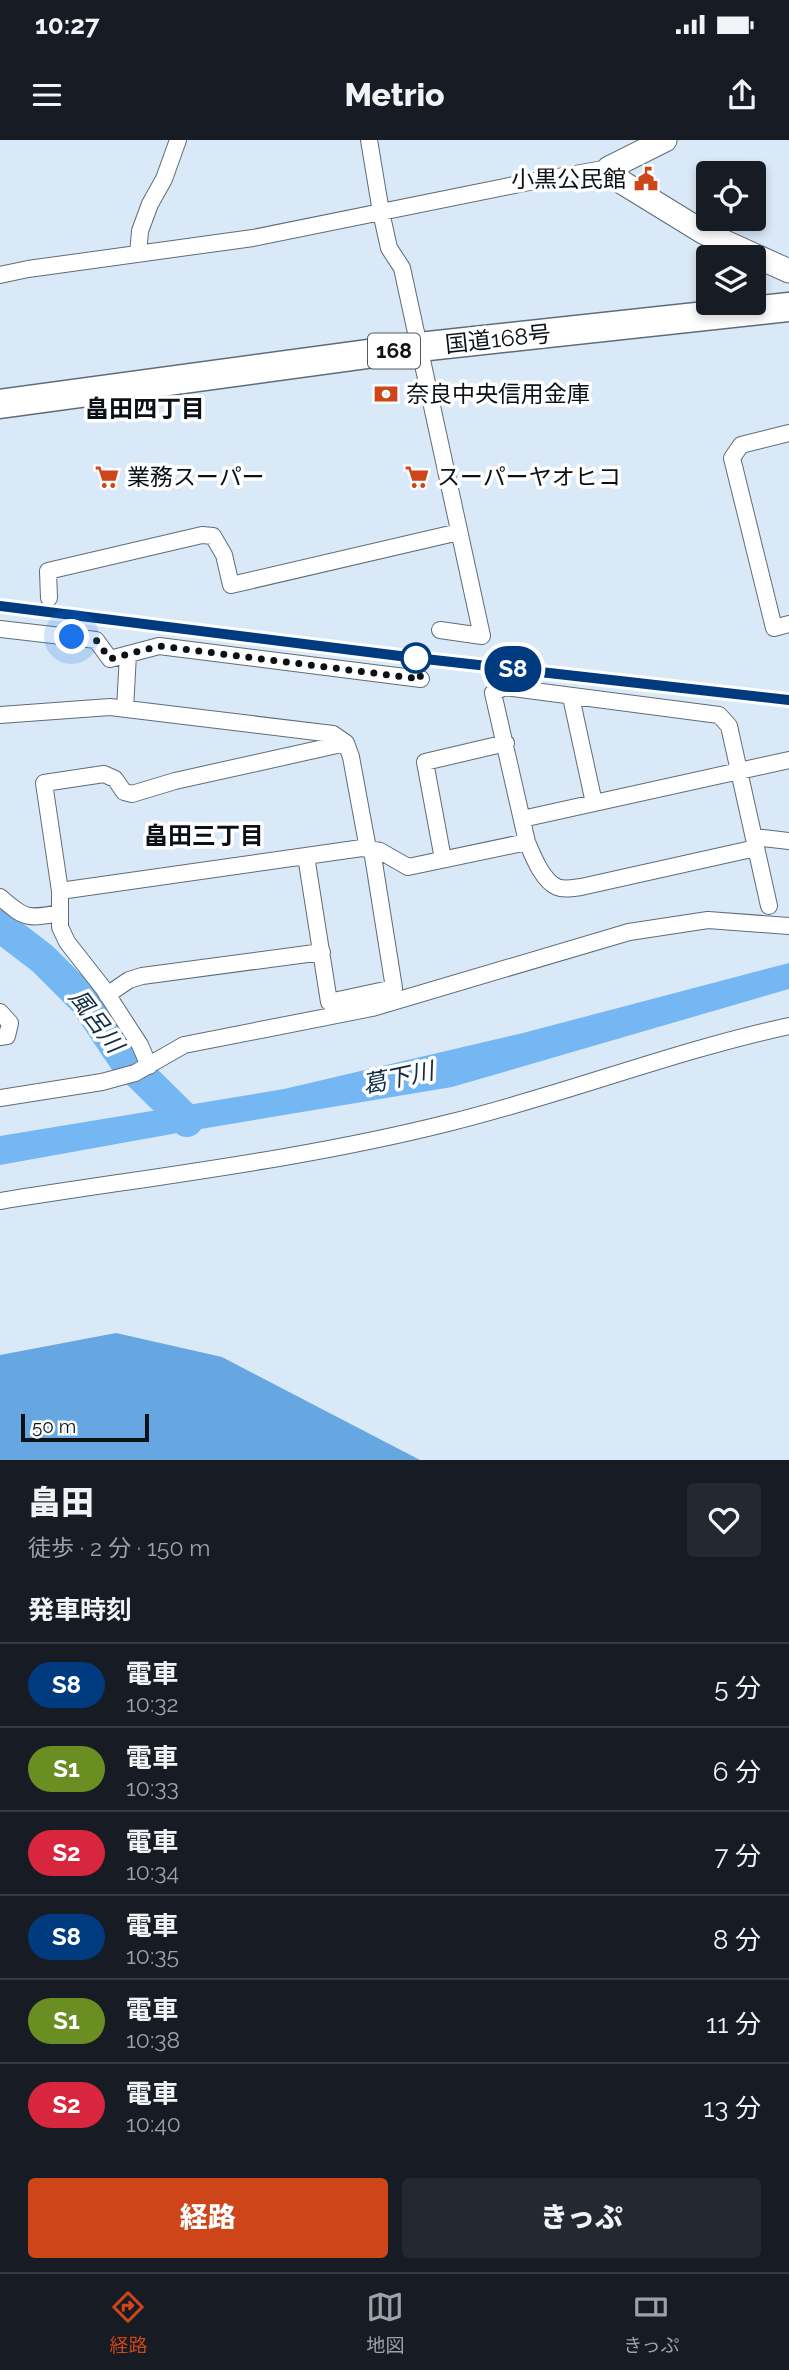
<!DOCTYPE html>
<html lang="ja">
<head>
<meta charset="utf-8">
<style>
	:root { --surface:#171b24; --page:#242831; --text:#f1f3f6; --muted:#9ea1a6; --line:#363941; --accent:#cd4518 }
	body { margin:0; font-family:Raleway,"Noto Sans JP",sans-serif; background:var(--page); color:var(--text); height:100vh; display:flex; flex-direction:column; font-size:26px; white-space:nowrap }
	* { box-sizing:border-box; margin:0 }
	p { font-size:23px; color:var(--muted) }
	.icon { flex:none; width:38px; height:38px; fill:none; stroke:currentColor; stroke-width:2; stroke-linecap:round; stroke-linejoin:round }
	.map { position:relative; height:1320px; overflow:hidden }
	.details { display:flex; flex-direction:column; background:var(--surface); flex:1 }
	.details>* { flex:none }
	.badge { padding:0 14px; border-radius:23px; font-size:24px; line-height:46px }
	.buttons { position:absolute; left:696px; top:21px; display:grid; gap:14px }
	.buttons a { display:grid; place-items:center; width:70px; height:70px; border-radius:7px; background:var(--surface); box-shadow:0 4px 10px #0003; font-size:35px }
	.scale { position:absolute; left:21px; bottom:18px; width:128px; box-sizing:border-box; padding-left:7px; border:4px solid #0c1116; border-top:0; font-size:19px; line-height:24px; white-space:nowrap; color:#0c1116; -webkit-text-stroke:5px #fff; paint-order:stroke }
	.you { position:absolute; width:35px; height:35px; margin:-18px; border:5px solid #fff; border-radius:50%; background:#1a73e8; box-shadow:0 0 0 10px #1a73e833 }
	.map>.badge { position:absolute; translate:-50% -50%; box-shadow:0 0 0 4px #fff }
	h2 { padding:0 28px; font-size:26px; line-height:63px }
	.round { display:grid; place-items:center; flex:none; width:74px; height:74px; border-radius:7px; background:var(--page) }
	.headline { display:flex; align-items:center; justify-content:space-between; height:119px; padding:0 28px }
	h1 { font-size:33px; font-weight:800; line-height:52px }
	.button { display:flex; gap:14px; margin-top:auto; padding:14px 28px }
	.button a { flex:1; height:80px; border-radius:7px; background:var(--accent); color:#fff; font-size:28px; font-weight:800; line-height:80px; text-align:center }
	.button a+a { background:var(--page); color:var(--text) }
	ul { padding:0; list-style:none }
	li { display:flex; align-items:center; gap:21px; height:84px; padding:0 28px; border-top:2px solid var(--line) }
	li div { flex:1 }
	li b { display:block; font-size:26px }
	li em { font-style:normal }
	li .badge { min-width:77px; font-weight:700; text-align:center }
	.status { display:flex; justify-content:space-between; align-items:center; height:49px; padding:0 35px; background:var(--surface); direction:ltr }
	.status svg { height:19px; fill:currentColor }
	header { display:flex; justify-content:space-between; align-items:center; height:91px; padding:0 28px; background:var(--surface); font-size:32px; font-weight:800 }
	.tabs { display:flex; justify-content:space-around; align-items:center; height:98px; border-top:2px solid var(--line); background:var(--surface); font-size:19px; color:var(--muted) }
	.tabs a { display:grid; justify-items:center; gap:4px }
	.tabs .current { color:var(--accent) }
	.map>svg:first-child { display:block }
	.forest { fill:#66a7e2 }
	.water { fill:#75b7f3 }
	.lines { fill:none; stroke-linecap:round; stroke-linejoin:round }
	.river { stroke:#75b7f3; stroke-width:32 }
	.minor-casing { stroke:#5f6c78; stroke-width:18 }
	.secondary-casing { stroke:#5f6c78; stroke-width:25 }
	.trunk-casing { stroke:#5f6c78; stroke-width:31 }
	.minor { stroke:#fff; stroke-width:16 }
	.secondary { stroke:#fff; stroke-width:23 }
	.trunk { stroke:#fff; stroke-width:28 }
	.rail { stroke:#4f585f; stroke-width:5; stroke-dasharray:10 5; stroke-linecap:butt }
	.line-casing { stroke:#fff; stroke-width:16 }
	.line { stroke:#003b80; stroke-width:10 }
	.walk { stroke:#0c1116; stroke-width:7; stroke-dasharray:0 12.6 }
	.stop-dot { fill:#fff; stroke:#003b80; stroke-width:3.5 }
	.labels { text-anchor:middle; stroke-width:7; stroke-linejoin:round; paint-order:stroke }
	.shield { fill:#fff; stroke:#55585c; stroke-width:2 }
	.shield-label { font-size:21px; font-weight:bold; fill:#0c1116 }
	.poi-label { font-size:23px; fill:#0c1116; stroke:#fff; text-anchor:start }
	.street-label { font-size:23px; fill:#0c1116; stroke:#fff }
	.neighbourhood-label { font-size:24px; font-weight:bold; fill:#0c1116; stroke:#fff }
	.water-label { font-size:24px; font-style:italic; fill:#122e46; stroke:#fff }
</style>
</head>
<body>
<div class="status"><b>10:27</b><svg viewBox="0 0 49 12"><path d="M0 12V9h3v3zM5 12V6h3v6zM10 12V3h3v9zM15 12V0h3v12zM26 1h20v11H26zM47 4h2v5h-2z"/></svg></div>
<header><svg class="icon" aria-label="menu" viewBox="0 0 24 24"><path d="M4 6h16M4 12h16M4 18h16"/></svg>Metrio<svg class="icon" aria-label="share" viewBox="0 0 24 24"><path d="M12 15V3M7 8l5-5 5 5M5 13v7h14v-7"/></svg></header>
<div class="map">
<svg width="789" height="1320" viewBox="0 0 789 1320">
	<rect width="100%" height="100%" fill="#dae9f7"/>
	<!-- forest -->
	<path class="forest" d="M116 1193 222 1217 420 1320H0V1215Z"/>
	<!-- water -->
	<path class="water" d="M789 823V849L452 947 183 992 0 1025V996L284 949 523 893Z"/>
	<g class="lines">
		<!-- river -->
		<path class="river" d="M0 786 43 819 85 861 124 919 187 981"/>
		<!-- minor casing -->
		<g class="minor-casing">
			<path id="minor" d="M369 0 381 72 389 108 402 128 482 496 440 490
				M138 114 140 91 150 64 164 39 178 0
				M0 135 28 129 253 98 524 43 609 28
				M789 293 741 305 732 318 774 488 789 484
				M49 458 48 431 202 395 213 396 224 415 231 445 459 392
				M0 489 96 500 110 519 159 506 421 539
				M571 557 594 663
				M125 569 128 514
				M0 575 110 567 333 594 346 603 351 617 368 709
				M522 679 789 620
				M754 697 789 701
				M756 708 581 747C573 748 564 750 557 747 542 740 533 716 527 702L493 553 504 547 719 575 729 586 769 766
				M306 716 329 862 394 848 372 710
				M443 719 425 622 506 603
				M60 751 362 708 380 711 408 727 527 702
				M0 757C25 779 27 779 60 773
				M107 855 129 840 142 836 322 812
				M0 872 10 883 7 896 0 897
				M149 926 140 905 103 848 67 802 60 787V751L44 643 104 634 115 639 124 652 132 654 175 641 346 603
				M0 958 102 942 135 933 184 905 372 868 629 792 708 780 789 786
				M0 1061C149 1037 301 1020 448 983 563 955 673 911 789 886"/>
		</g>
		<!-- secondary casing -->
		<g class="secondary-casing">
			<path id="secondary" d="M665 0 609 28 615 38 703 92 789 131"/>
		</g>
		<!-- trunk casing -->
		<g class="trunk-casing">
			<path id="trunk" d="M0 264 419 207 789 167"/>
		</g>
		<!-- minor -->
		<use href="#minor" class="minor"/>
		<!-- secondary -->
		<use href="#secondary" class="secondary"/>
		<!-- trunk -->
		<use href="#trunk" class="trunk"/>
		<!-- rail -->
		<path class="rail" d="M0 466 416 518 789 560"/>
	</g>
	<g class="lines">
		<!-- line casing -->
		<g class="line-casing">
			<path id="line" d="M0 466 416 518 789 560"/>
		</g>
		<!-- line -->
		<use href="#line" class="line"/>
		<!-- walk -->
		<path class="walk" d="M72 497 96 500 110 519 159 506 421 539 416 518"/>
	</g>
	<!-- icons -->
	<defs>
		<g id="civic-bare" transform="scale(1.89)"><path d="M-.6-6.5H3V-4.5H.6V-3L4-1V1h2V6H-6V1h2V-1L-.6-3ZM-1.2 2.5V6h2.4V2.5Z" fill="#cd4518" stroke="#fff" stroke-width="2.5" paint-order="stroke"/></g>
		<g id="bank-bare" transform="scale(1.89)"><path d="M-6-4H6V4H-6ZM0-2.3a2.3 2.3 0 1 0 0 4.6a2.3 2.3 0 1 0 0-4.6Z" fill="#cd4518" stroke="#fff" stroke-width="2.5" paint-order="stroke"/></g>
		<g id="supermarket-bare" transform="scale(1.89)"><path d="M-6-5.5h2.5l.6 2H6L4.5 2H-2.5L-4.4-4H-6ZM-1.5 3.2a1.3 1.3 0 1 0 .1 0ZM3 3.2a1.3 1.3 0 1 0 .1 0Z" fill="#cd4518" stroke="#fff" stroke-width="2.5" paint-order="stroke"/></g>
	</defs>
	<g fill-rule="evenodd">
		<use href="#civic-bare" x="646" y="39"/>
		<use href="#bank-bare" x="386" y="254"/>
		<use href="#supermarket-bare" x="107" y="337"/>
		<use href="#supermarket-bare" x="417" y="337"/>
	</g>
	<!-- markers -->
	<circle class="stop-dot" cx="416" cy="518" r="14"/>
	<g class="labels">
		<!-- shield labels -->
		<rect class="shield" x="368" y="193.5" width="52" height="35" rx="5"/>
		<g class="shield-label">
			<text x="394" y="218">168</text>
		</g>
		<!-- poi labels -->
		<g class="poi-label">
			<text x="626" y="47" text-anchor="end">小黒公民館</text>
			<text x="406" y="262">奈良中央信用金庫</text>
			<text x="127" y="345">業務スーパー</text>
			<text x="437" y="345">スーパーヤオヒコ</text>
		</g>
		<!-- street labels -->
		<g class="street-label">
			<text transform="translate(498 199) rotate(-6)" y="8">国道168号</text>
		</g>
		<!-- neighbourhood labels -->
		<g class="neighbourhood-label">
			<text x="145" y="277">畠田四丁目</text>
			<text x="204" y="704">畠田三丁目</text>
		</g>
		<!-- water labels -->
		<g class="water-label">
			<text transform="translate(96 881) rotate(53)" y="8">風呂川</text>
			<text transform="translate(398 938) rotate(-12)" y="8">葛下川</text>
		</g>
	</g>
</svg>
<div class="buttons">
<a><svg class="icon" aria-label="locate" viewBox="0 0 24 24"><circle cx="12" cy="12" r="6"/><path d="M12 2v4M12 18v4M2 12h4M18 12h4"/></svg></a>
<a><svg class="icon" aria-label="layers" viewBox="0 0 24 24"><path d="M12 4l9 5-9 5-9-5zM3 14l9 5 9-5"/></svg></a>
</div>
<div class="scale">50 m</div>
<div class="you" style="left:72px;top:497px"></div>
<b class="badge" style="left:513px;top:529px;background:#003b80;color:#fff">S8</b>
</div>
<section class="details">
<div class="headline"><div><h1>畠田</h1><p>徒歩 · 2 分 · 150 m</p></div><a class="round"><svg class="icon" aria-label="heart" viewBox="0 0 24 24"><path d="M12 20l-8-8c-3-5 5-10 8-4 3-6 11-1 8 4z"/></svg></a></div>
<h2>発車時刻</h2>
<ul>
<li><span class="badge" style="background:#003b80;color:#fff">S8</span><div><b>電車</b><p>10:32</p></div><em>5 分</em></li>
<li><span class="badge" style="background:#6b8e23;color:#fff">S1</span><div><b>電車</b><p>10:33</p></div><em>6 分</em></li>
<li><span class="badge" style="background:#d7263d;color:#fff">S2</span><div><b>電車</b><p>10:34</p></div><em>7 分</em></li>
<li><span class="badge" style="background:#003b80;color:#fff">S8</span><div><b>電車</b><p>10:35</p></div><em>8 分</em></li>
<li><span class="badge" style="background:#6b8e23;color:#fff">S1</span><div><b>電車</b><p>10:38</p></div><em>11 分</em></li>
<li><span class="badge" style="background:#d7263d;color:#fff">S2</span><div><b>電車</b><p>10:40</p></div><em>13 分</em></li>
</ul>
<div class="button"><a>経路</a><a>きっぷ</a></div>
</section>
<nav class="tabs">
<a class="current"><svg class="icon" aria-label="directions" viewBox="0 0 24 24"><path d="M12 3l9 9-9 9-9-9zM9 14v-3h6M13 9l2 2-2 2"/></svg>経路</a>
<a><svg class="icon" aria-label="map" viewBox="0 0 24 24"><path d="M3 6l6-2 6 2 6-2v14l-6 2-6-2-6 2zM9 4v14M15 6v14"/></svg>地図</a>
<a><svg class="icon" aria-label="tickets" viewBox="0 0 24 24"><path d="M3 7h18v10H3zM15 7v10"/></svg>きっぷ</a>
</nav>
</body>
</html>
